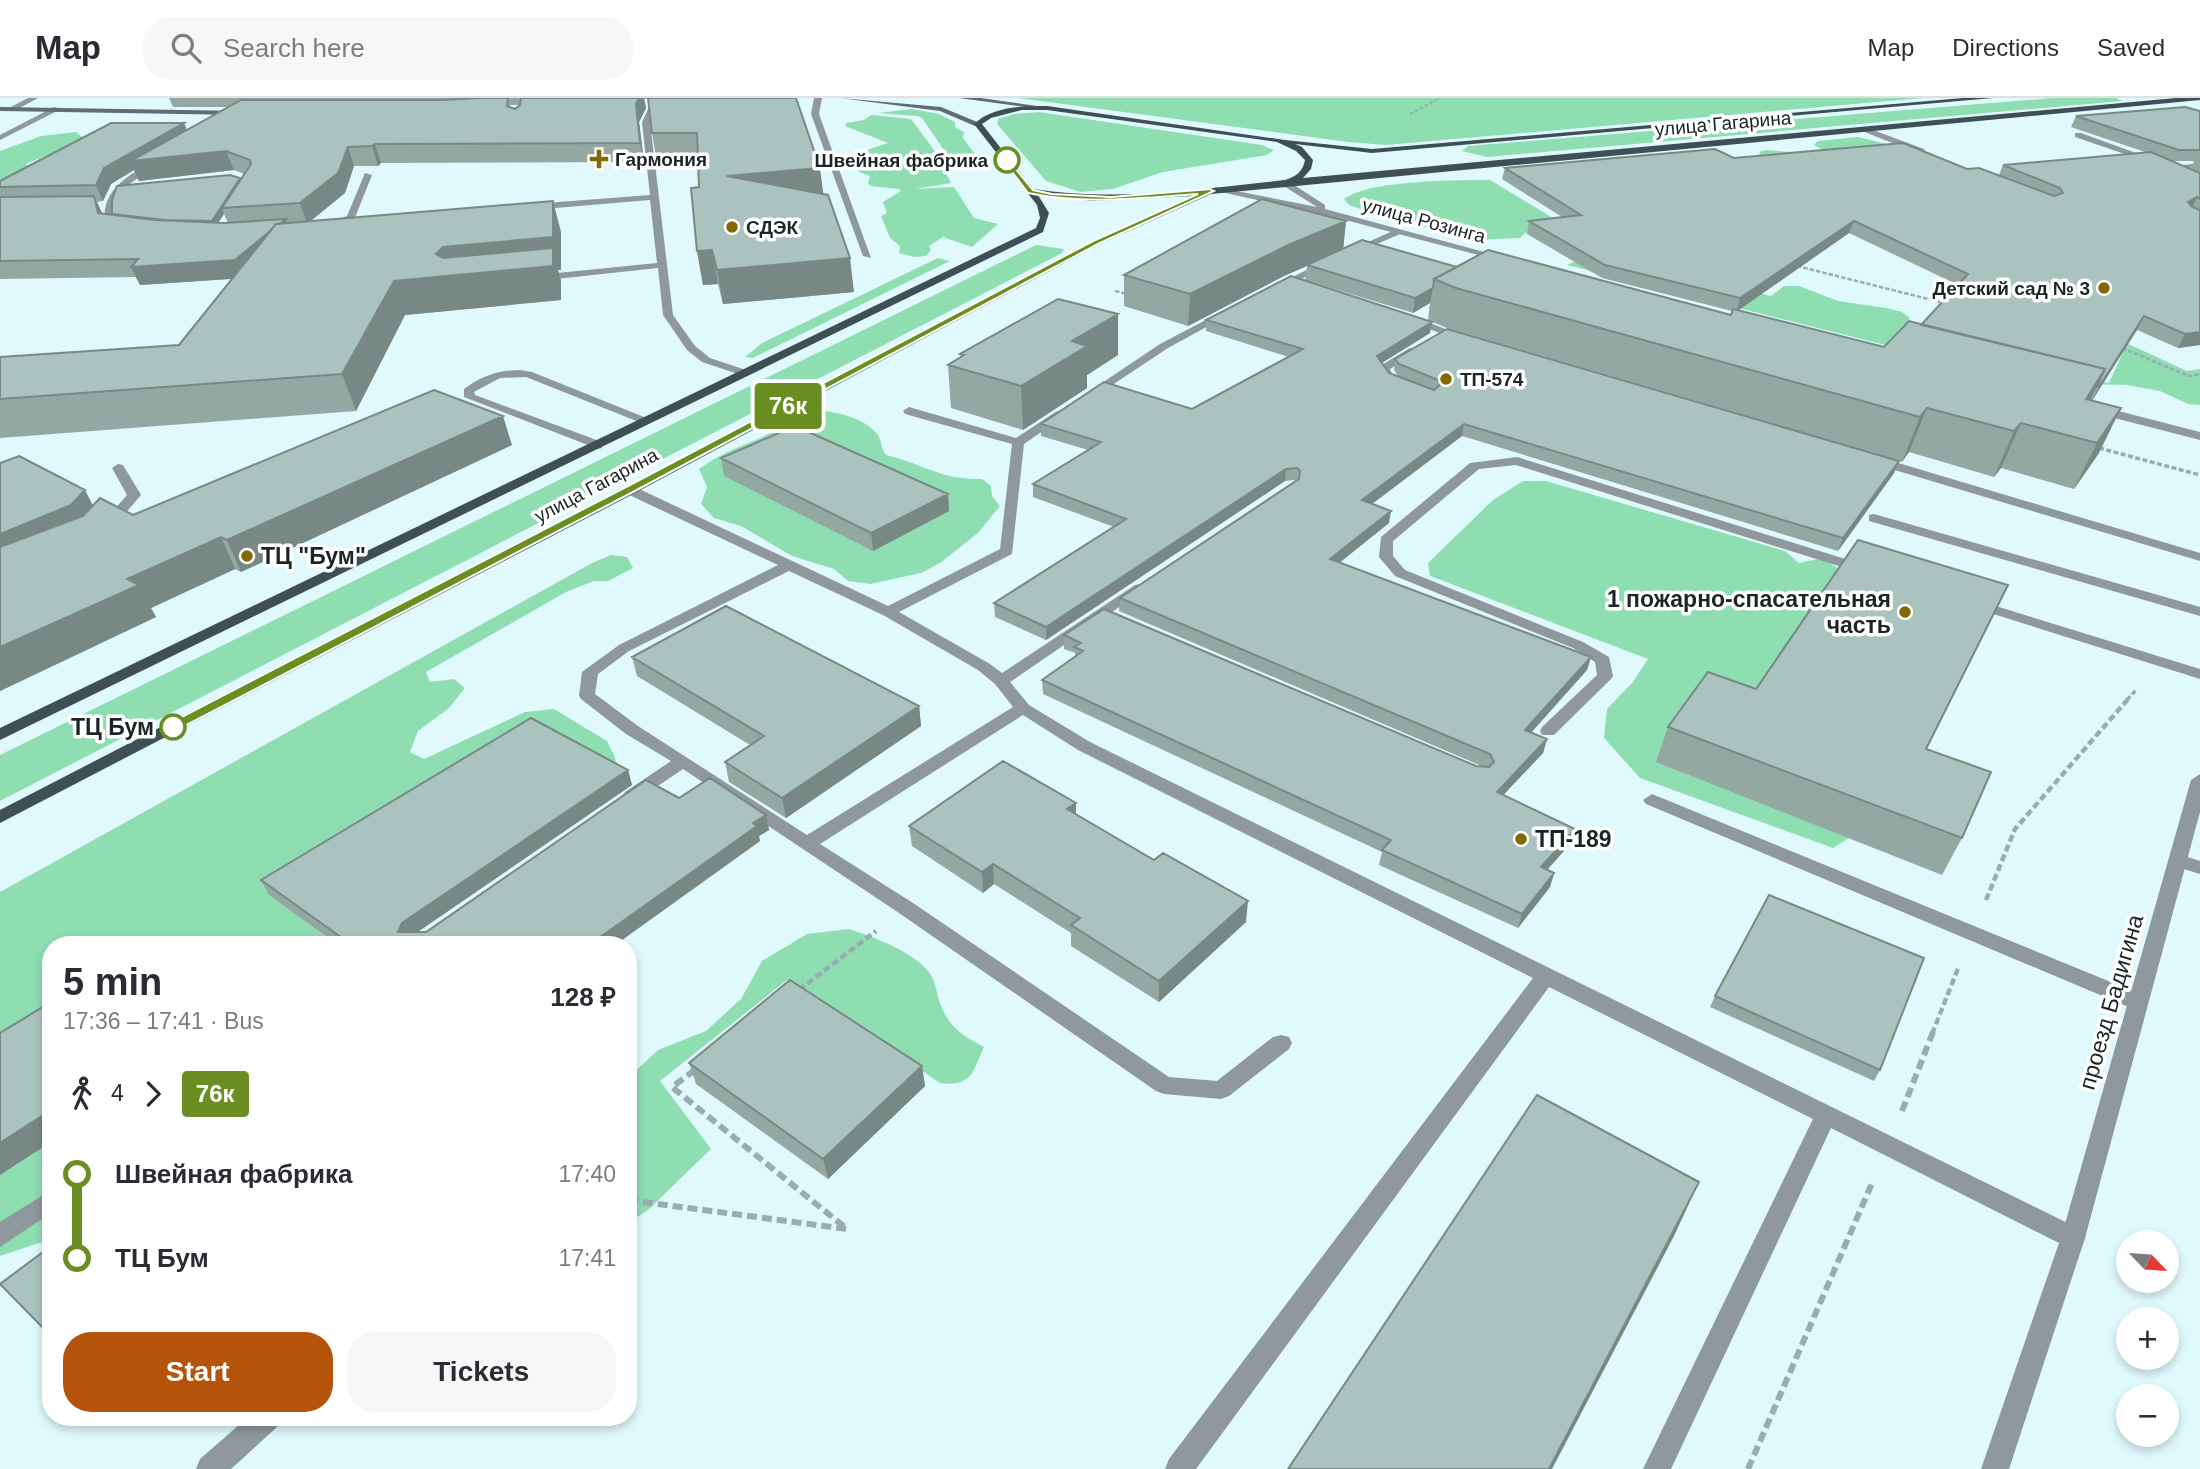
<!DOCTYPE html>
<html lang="en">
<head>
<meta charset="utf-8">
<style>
	:root { --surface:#fff; --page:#f7f7f7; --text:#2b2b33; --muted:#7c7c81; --line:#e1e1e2; --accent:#b45309 }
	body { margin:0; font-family:Arial,sans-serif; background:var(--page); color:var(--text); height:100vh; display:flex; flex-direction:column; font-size:26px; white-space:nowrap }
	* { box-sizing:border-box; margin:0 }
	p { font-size:23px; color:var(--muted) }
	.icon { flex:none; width:38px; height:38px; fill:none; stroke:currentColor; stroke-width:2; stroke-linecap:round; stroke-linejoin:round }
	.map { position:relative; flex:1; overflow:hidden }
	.sheet { position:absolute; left:42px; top:838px; width:595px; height:490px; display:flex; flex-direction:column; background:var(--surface); border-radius:28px; box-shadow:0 4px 10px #0003 }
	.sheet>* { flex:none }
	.badge { padding:0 14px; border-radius:5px; font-size:24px; line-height:46px }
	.needle { width:46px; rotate:115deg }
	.controls { position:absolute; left:2116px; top:1132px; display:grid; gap:14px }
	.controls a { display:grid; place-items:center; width:63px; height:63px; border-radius:50%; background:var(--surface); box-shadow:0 4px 10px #0003; font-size:35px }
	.map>.badge { position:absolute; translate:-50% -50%; box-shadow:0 0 0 4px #fff }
	.legs { display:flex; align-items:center; gap:10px; height:77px; padding:0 21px; font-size:23px }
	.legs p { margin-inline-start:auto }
	.head { display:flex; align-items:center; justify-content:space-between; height:119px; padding:0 21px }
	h1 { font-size:38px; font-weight:700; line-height:52px }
	.cta { display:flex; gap:14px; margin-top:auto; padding:14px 21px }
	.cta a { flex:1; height:80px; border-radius:28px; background:var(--accent); color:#fff; font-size:28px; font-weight:700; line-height:80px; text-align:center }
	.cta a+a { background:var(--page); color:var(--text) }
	ul { padding:0 21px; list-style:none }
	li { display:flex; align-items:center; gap:24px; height:84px; font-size:26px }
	li i { display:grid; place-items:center; width:10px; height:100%; margin:0 9px; background:currentColor }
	li i::after { content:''; width:18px; height:18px; margin:-9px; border:5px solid; border-radius:50%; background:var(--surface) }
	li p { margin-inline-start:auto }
	li:first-child i { background:linear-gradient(#0000 50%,currentColor 0) }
	li:last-child i { background:linear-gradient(currentColor 50%,#0000 0) }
	header { display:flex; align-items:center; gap:42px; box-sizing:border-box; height:98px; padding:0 35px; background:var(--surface); border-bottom:2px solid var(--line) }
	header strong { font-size:33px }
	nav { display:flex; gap:38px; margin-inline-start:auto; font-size:24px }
	.search { width:490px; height:63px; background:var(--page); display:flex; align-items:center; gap:18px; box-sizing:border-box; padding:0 24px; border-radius:28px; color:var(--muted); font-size:26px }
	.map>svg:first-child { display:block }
	.green { fill:#8edeb2 }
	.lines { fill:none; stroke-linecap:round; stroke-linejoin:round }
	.path-far4 { stroke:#99acae; stroke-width:2; stroke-dasharray:3.5 2; stroke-linecap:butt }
	.path-far3 { stroke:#99acae; stroke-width:2.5; stroke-dasharray:4.5 2; stroke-linecap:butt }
	.path-far2 { stroke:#99acae; stroke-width:3.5; stroke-dasharray:5 2.5; stroke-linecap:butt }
	.path-far1 { stroke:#99acae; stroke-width:4.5; stroke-dasharray:7 3.5; stroke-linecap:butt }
	.path { stroke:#99acae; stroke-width:6; stroke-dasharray:10 5; stroke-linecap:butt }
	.service { fill:#8f989c; fill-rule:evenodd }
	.minor { fill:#8f989c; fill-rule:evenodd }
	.tertiary { fill:#8f989c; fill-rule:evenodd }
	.secondary { fill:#606d73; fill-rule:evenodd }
	.primary { fill:#3f4f56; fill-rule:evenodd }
	.wall { fill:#93a8a3; fill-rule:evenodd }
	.shaded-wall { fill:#788885 }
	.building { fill:#abc3be; stroke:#788885; stroke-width:2 }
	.line-1 { fill:#6b8e23; stroke:#fff; stroke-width:2 }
	.poi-dot { fill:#826901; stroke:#fff; stroke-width:2.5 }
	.stop-1-dot { fill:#fff; stroke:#6b8e23; stroke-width:3.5 }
	.labels { text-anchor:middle; stroke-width:7; stroke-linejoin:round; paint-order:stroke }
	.far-street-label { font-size:19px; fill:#1c2526; stroke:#fff }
	.far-poi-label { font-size:19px; font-weight:bold; fill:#1c2526; stroke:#fff; text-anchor:start }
	.far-stop-label { font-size:19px; font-weight:bold; fill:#1c2526; stroke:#fff; text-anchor:end }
	.poi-label { font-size:23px; font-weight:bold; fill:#1c2526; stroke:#fff; text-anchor:start }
	.stop-label { font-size:23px; font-weight:bold; fill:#1c2526; stroke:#fff; text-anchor:end }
	.street-label { font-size:23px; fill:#1c2526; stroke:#fff }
</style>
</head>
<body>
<header>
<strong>Map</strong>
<div class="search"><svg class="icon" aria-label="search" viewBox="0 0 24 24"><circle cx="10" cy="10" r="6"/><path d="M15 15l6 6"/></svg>Search here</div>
<nav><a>Map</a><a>Directions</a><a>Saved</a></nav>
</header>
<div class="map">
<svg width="2200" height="1371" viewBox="0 0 2200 1371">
	<rect width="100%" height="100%" fill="#e0f9fc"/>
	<!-- green -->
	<path class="green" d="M1018 0H1923L1386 47 1348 44Z
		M2052 0H2116L2122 3 1487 59 1462 53 1468 48Z
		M912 11 939 16 955 24 956 30 964 34 963 40 978 60 968 61 946 55 922 20 917 18 878 15Z
		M1039 14 1262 47 1274 52 1267 57 1163 74 1113 91 1081 94 1046 83 997 26 998 21 1014 16Z
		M871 17 911 21 937 56 951 85 915 91 954 89 974 120 998 126 972 149 943 139 929 148 931 152 926 158 914 159 899 155 900 148 890 140 881 118 887 115 883 104 901 93 899 91 871 88 868 85 870 78 859 74 856 70 868 57 867 52 888 45 845 28 846 25 864 22Z
		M76 34 82 39 65 50 26 66 27 70 0 88V53L41 38Z
		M1858 39 1907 51 1938 66 1934 68 1901 54 1787 66 1819 82 1824 91C1812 100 1791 94 1779 88L1781 73 1757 60 1761 53 1767 52 1823 57 1825 53 1814 47 1818 43Z
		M1490 82 1558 123 1524 136 1520 140 1475 142 1366 113 1349 107 1344 101C1369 82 1457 82 1490 82Z
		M1036 147 1064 151 1062 155 0 703V657Z
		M938 160 950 163 753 260 745 259 762 245Z
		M1582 160 1722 186 1771 198 1784 188H1799L1838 203 1886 210 1902 214 1909 219 1910 239 2109 285 2123 254 2016 229 2046 208 2187 273 2200 271V307L2188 306 2160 293 2127 287 2036 285 1567 167Z
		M817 313C835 312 867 321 878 337 882 343 881 351 886 357 925 366 939 382 982 381L991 388 992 398 1000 408 978 435 940 465 921 475 870 486 848 483 834 471 792 458 741 428 714 420 701 406 707 389 699 371C725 352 746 347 773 334 788 326 800 318 817 313Z
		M1523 383H1546L1785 453 1799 465 1822 460 1845 475 1849 740 1833 750 1640 680 1604 640 1607 611 1633 584 1648 561 1430 478 1428 465 1493 402Z
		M611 457 627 459 633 470 608 483H594L566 494 426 574 430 584 454 581 465 590 449 610 418 633 410 654 424 661 525 614 554 611 607 643 615 659 617 679 270 797 338 847H51V1141L0 1158V794L592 465Z
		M849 831C873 839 919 855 932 879 936 886 937 897 940 905 949 930 962 937 984 949 972 975 972 989 940 985L787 882 660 983 711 1051 648 1112 628 1125V980L658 952 706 933 741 901 762 863 807 836Z"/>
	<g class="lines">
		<!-- path-far4 -->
		<path class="path-far4" d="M1410 16 1440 0"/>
		<!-- path-far3 -->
		<path class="path-far3" d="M1797 168 1944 205
			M1115 193 1128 196
			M2122 250 2189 278 2200 276"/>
		<!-- path-far2 -->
		<path class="path-far2" d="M2099 350 2200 377
			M2127 602 2136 592"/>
		<!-- path-far1 -->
		<path class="path-far1" d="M1986 802 2015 731 2129 600
			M799 892 876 833
			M1932 936 1959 868"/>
		<!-- path -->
		<path class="path" d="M1902 1013 1933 934
			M628 1102 847 1131 672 989 695 972
			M1748 1371 1873 1083"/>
		<!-- service -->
		<path class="service" d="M28 0H38L14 13 7 11Z
			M814 0H822L819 16 871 160 863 158 811 16Z
			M651 5 658 7 650 24 673 217 695 248 710 260 749 273V277H741L702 264 687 252 663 217 658 170 537 183 532 180 537 177 657 165 650 102 532 112 528 109 532 106 650 97 642 24Z
			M1865 29 1924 51 1925 53 1918 55 1862 33Z
			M2075 35H2081L2158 63 2151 65 2075 39Z
			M153 63 160 65C134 87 114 84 114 125L123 128V132L106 129C98 94 127 78 153 63Z
			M2200 65V69L2172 71 2168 69Z
			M365 75 372 77 354 122 326 131V127L347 118Z
			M1397 131 1402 134 1400 136 1354 156 1346 154Z
			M1325 163 1330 166 1328 168 1279 192 1270 190Z
			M1221 214 1230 216 1168 250 1094 299 1084 297 1160 246Z
			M1405 218H1413L1470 241 1461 243 1405 222Z
			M1410 250 1420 252 1390 271 1392 276 1401 282V286C1389 289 1382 280 1378 270L1380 268Z
			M520 272 532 274 654 323 644 326 526 279 500 280 474 294 475 297 602 344V350L598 351 464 299V291C481 278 499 272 520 272Z
			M909 309 1016 340 1057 313 1067 316 1024 346 1012 456 899 514 990 566 1002 575 1135 487 1140 486 1147 490 1010 584 1029 607 1090 644 2082 1132 2085 1140 2009 1371H1981L2059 1145 1831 1030 1671 1371H1643L1813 1021 1549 889 1196 1371H1165L1169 1361 1533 880 1078 652 1023 617 820 746 913 805 1169 979 1217 983 1273 939 1281 937 1289 939 1292 945 1289 951 1229 998 1221 1001 1164 996 1156 993 899 815 683 671 637 702H625L622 698 625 694 671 663 626 636 581 601 579 598 582 574 619 547 778 467 625 395V389H635L888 508 1000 451 1012 346 905 316 903 313ZM789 473 883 517 978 572 995 586 1013 609 807 737 638 628 595 596 598 576 629 553Z
			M1875 358 2200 455V463L1871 365V359Z
			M1517 359 1871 469 1873 472 1866 476 1861 475 1516 367 1479 371 1393 443V458L1405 472 1583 544 1609 559 1613 578 1611 581 1554 637H1542L1540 633 1542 629 1597 577 1595 564 1573 550 1395 478 1379 459 1381 439 1470 365Z
			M118 366 123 367 141 397 112 431 107 432 100 428 127 397 112 370Z
			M1874 416 2200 509V518L1869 423V417Z
			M1973 501 2200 571V581L1968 508 1966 505Z
			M1652 696 2145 898 2148 904 2145 910 2138 912 2131 910 1646 706 1643 702Z
			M2178 756 2200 763V776L2171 767 2169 762 2171 757Z
			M51 1092V1115L0 1149V1124Z
			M247 1320H280L277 1329 231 1371H196L200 1361Z"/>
		<!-- minor -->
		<path class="minor" d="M54 9 61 11 0 42V37Z
			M2200 676V714L2085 1140 2082 1148 2073 1151 2064 1148 2061 1140 2191 682Z"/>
		<!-- tertiary -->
		<path class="tertiary" d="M1282 83H1288L1325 107V111L1510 161 1505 164 1330 118 1212 92 1216 89 1317 109 1282 87Z
			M2095 307 2200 334V342L2091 314 2089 311Z"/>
		<!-- secondary -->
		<path class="secondary" d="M840 0 941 9 982 26 975 28 940 13Z
			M959 0H981L1051 10 1047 12Z
			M0 9 243 13 247 15 243 17 0 13Z"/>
		<!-- primary -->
		<path class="primary" d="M1963 0H1993L1372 55 1295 46 1302 49 1313 62 1311 71 1303 80 2176 0H2200V2L1211 96 1098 147 635 395 0 725V712L625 389 1092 143 1192 98 1093 103 1038 97 1049 115 1043 134 0 642V630L1036 130 1040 120 1037 107 974 26C993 8 1023 8 1047 8L1285 42 1372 51ZM1022 12H1047L1277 44 1296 53 1305 62C1303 74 1295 79 1285 82 1201 91 1117 104 1033 91L982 26 991 20Z"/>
	</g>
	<!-- wall -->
	<path class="wall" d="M169 0H796L823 96 854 194 723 206 718 186 703 187 697 153 699 89 698 64H657L652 35 648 1H644L646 10 639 24 644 64 381 65 378 68H354L345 95 310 123 561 134V172H558L561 183V202L405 217 356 313 0 340V259L179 247 232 181 140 187 136 179 0 181V83L184 25 187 32 228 9H173ZM510 7H520L515 11 510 10ZM134 72 139 83 234 72 244 76 241 81 240 80 113 117 102 115 97 104 103 103 111 86ZM224 116 228 125H218Z
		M2200 13V247L2178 250 2137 232 2092 303 2099 355 2074 391 2001 370 1994 379 1909 354 1902 364 1899 363 1894 375 1838 453 1462 338 1372 406 1389 425 1340 464 1591 559 1587 572 1531 634 1547 641 1543 655 1503 697 1571 745 1547 772 1554 775 1550 789 1518 830 1379 767 1382 754 1043 596 1042 582 1075 559V555L1064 551V537L1476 668 1484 669 1119 513 1120 500 1296 382 1285 383 1046 542 995 519 994 505 1114 429 1033 399V386L1088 352 1041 338V326L1192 311 1289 259 1206 233V222L1430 235 1382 265 1389 275 1398 278 1394 272 1395 261 1696 303 1449 231 1428 222 1430 205 1413 215 1305 182 1307 168 1284 178 1188 228 1124 208V177L1346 123 1343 151 1457 169 1731 217 1732 213 1602 180 1527 136 1529 123 1562 119 1502 81 1505 70 1734 60 1967 71 1999 77 2003 67 2148 55 2071 29 2076 18ZM2173 63H2194L2191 71ZM1849 135 1958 187 1921 227 1884 249 1738 212Z
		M1118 216V257L1087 277V290L1023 332 951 310 948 267 961 259 960 256Z
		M512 347 241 474 235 471 151 510 156 519 0 593V365L93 408 133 417Z
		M721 360 948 396 949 413 873 453 724 378Z
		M632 559 919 608 921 628 786 720 729 684 725 664 750 647 637 578Z
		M1668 629 1927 652 1962 740 1942 777 1656 664Z
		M628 672 632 687 417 834H426L679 700 766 717 769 732 759 738 760 743 615 847H338L269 797 261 782Z
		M1076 705V716L1246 824 1159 904 1071 848V835L994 786 983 795 912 748 909 728Z
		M1715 898 1880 972 1874 983 1710 909Z
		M689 965 922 968 925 988 828 1081 696 986Z"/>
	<!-- shaded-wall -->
	<path class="shaded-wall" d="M639 0H644L646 10 639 24 644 64 640 45 636 6Z
		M184 25 190 40 226 53 234 72 139 83 134 72 111 86 103 103 96 87 104 70Z
		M375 46 381 65 378 68 372 48Z
		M348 49 354 68 345 95 307 126 300 105Z
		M820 70 824 101 727 78Z
		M240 80 243 87 222 110 224 116 215 130 212 123Z
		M94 98 102 115H98Z
		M2197 99 2191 112 2188 104Z
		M553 103 561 134V172H558L561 183V202L405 217 356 313 342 276 394 183 436 156 443 149Z
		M286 121 292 138 242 180 140 187 131 169Z
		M1346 123 1343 152 1284 178 1188 228 1190 196 1286 148Z
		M1854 123 1849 135 1736 214 1740 200Z
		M712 152 718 186 703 187 697 153Z
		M850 160 854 194 723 206 717 172Z
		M1433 190 1430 205 1413 215 1415 200Z
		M1118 216V257L1087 277V290L1023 332 1021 288 1072 243Z
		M2144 218 2137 232 2091 304 2099 289Z
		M1432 224 1430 235 1375 269 1377 258Z
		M2200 234V247L2178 250 2185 236Z
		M2105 271 2084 315 2086 301Z
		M1927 310 1909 354 1902 364 1920 319Z
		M2121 310 2099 355 2074 391 2097 345Z
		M503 318 512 347 241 474 227 442Z
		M2021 325 2001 370 1994 379 2014 333Z
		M1464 326 1462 338 1360 415 1362 402Z
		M1899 363 1894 375 1838 453 1843 440Z
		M1286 371 1285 383 1046 542V529Z
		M85 392 101 423 0 475V436Z
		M948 396 949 413 873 453 871 435Z
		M1391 413 1389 425 1328 474 1330 461Z
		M221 439 235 471 151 510 156 519 0 593V549L127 481Z
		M1591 559 1587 572 1521 646 1525 632Z
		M919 608 921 628 786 720 782 700Z
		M1547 641 1543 655 1493 708 1497 694Z
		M628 672 632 687 409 840 398 834 402 825Z
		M1076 705V725L1067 711Z
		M766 717 769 732 759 738 760 743 615 847H589Z
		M1575 731 1571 745 1537 783 1541 769Z
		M993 766 994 786 983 795 982 774Z
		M1554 775 1550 789 1518 830 1522 816Z
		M1248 803 1246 824 1159 904V883Z
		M922 968 925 988 828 1081 823 1061Z
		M51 1012V1044L0 1077V1045Z
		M1699 1084 1674 1138 1552 1371H1549Z"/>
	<!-- building -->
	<path class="building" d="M479 0H508L507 8 515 11 520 7 521 0H639L636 6 640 45 375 46 372 48 348 49 338 75 300 105 222 110 251 66 250 62 226 53 131 63 241 2H442Z
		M648 0H796L820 70 727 78 828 97 850 160 717 172 712 152 697 153 691 90 699 89 697 35H652Z
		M2185 9 2200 13V52H2179L2076 18Z
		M111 25H184L104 70 96 87 0 89V83Z
		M1903 45 1967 71 1979 70 2054 98 2063 95 2060 90 2003 67 2151 54 2200 75V101L2197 99 2188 104 2192 109 2200 112V234L2185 236 2144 218 2099 289H2097L2105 271 1921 227 1968 176 1854 123 1740 200 1605 167 1529 123 1581 117 1505 70 1715 51 1734 60Z
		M230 77 240 80 212 123 165 122 112 116V102L117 88Z
		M94 98 98 115 155 122 225 125 286 121 280 126H276L269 134 235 162 131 169 138 161 0 163V99Z
		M1262 101 1346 123 1286 148 1190 196 1124 177Z
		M553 103V139L443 149 436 156 443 160 553 150V168L394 183 342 276 0 301V259L179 247 276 126Z
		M1362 142 1457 169 1434 181 1433 190 1415 200 1307 167Z
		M1488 152 1731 217 1733 211 1884 249 1909 223 2105 271 2086 301 2121 310 2097 345 2021 325 2014 333 1927 310 1920 319 1456 190 1434 181Z
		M1291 178 1432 224 1377 258 1389 275 1434 292 1443 284 1399 266 1395 261 1447 231 1899 363 1843 440 1464 326 1362 402 1391 413 1330 461 1591 559 1525 632 1547 641 1497 694 1575 731 1541 769 1554 775 1522 816 1382 752 1391 742 1042 582 1083 553 1074 549 1081 545 1064 537 1104 511 1476 668 1489 669 1494 664 1490 656 1120 500 1299 381 1300 373 1297 370 1286 371 1046 529 994 505 1126 421 1033 386 1101 344 1041 326 1104 284 1192 311 1303 251 1206 222Z
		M1058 201 1118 216 1072 243 1087 248 1021 288 948 267 964 257 960 256Z
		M434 292 503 318 227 442 221 439 127 481 139 487 0 549V449L83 418 100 400 133 417Z
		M795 328 948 396 871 435 721 360Z
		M19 358 85 392 71 407 0 436V365Z
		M1858 442 2008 487 1926 651 1991 674 1962 740 1668 629 1708 574 1756 591Z
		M726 508 919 608 782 700 725 664 764 638 632 559Z
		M531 620 628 672 402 825 398 834H426L646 682 679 700 710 680 766 717 753 725 757 728 589 847H352L261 782Z
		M1003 663 1076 705 1067 711 1154 762 1163 755 1248 803 1159 883 1071 827 1080 820 993 766 982 774 909 728Z
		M1769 797 1924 860 1880 972 1715 898Z
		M790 882 922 968 823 1061 689 965Z
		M51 904V1012L0 1045V935Z
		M1537 997 1699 1084 1549 1371H1288Z
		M51 1148V1238L0 1186Z"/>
	<!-- line-1 -->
	<path class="line-1" d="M1007 60 1033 92 1052 96 1111 99 1210 91 1214 93 1098 146 633 394 177 632H168V626L626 389 1093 143 1198 96C1141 100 1084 107 1028 95L1003 62Z"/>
	<!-- markers -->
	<g class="poi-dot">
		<path d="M595.5 50.5h7v7h7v7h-7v7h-7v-7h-7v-7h7z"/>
		<circle cx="732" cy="129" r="7"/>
		<circle cx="2104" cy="190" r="7"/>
		<circle cx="1446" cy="281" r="7"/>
		<circle cx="247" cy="458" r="7"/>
		<circle cx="1905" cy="514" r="7"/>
		<circle cx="1521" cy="741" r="7"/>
	</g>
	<g class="stop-1-dot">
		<circle cx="1007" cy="62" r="12"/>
		<circle cx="173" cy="629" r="12"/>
	</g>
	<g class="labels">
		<!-- far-street labels -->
		<g class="far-street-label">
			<text transform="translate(1723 25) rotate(-5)" y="7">улица Гагарина</text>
			<text transform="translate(1424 122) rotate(15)" y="7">улица Розинга</text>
			<text transform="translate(596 387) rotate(-28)" y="7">улица Гагарина</text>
		</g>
		<!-- far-poi labels -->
		<g class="far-poi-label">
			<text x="615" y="68">Гармония</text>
			<text x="746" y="136">СДЭК</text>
			<text x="2090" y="197" text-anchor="end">Детский сад № 3</text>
			<text x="1460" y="288">ТП-574</text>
		</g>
		<!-- far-stop labels -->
		<g class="far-stop-label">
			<text x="988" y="69">Швейная фабрика</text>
		</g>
		<!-- poi labels -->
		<g class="poi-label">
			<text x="261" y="466">ТЦ "Бум"</text>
			<text x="1891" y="509" text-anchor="end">1 пожарно-спасательная<tspan x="1891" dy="26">часть</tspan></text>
			<text x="1535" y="749">ТП-189</text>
		</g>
		<!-- stop labels -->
		<g class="stop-label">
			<text x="154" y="637">ТЦ Бум</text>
		</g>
		<!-- street labels -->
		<g class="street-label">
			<text transform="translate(2111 904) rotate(-74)" y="8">проезд Бадигина</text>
		</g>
	</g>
</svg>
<div class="controls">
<a><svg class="needle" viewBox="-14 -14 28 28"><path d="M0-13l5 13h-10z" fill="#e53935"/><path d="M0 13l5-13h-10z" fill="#7c7c81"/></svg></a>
<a>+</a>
<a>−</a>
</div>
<b class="badge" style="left:788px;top:308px;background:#6b8e23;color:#fff">76к</b>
<section class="sheet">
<div class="head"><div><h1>5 min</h1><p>17:36 – 17:41 · Bus</p></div><b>128 ₽</b></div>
<div class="legs"><svg class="icon" aria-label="walk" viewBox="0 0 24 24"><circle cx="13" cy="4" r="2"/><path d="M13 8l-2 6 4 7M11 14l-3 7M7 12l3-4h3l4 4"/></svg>4<svg class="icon" aria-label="forward" viewBox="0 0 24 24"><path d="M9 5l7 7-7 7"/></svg><b class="badge" style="background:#6b8e23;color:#fff">76к</b></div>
<ul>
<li><i style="color:#6b8e23"></i><b>Швейная фабрика</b><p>17:40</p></li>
<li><i style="color:#6b8e23"></i><b>ТЦ Бум</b><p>17:41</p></li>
</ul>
<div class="cta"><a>Start</a><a>Tickets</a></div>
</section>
</div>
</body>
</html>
